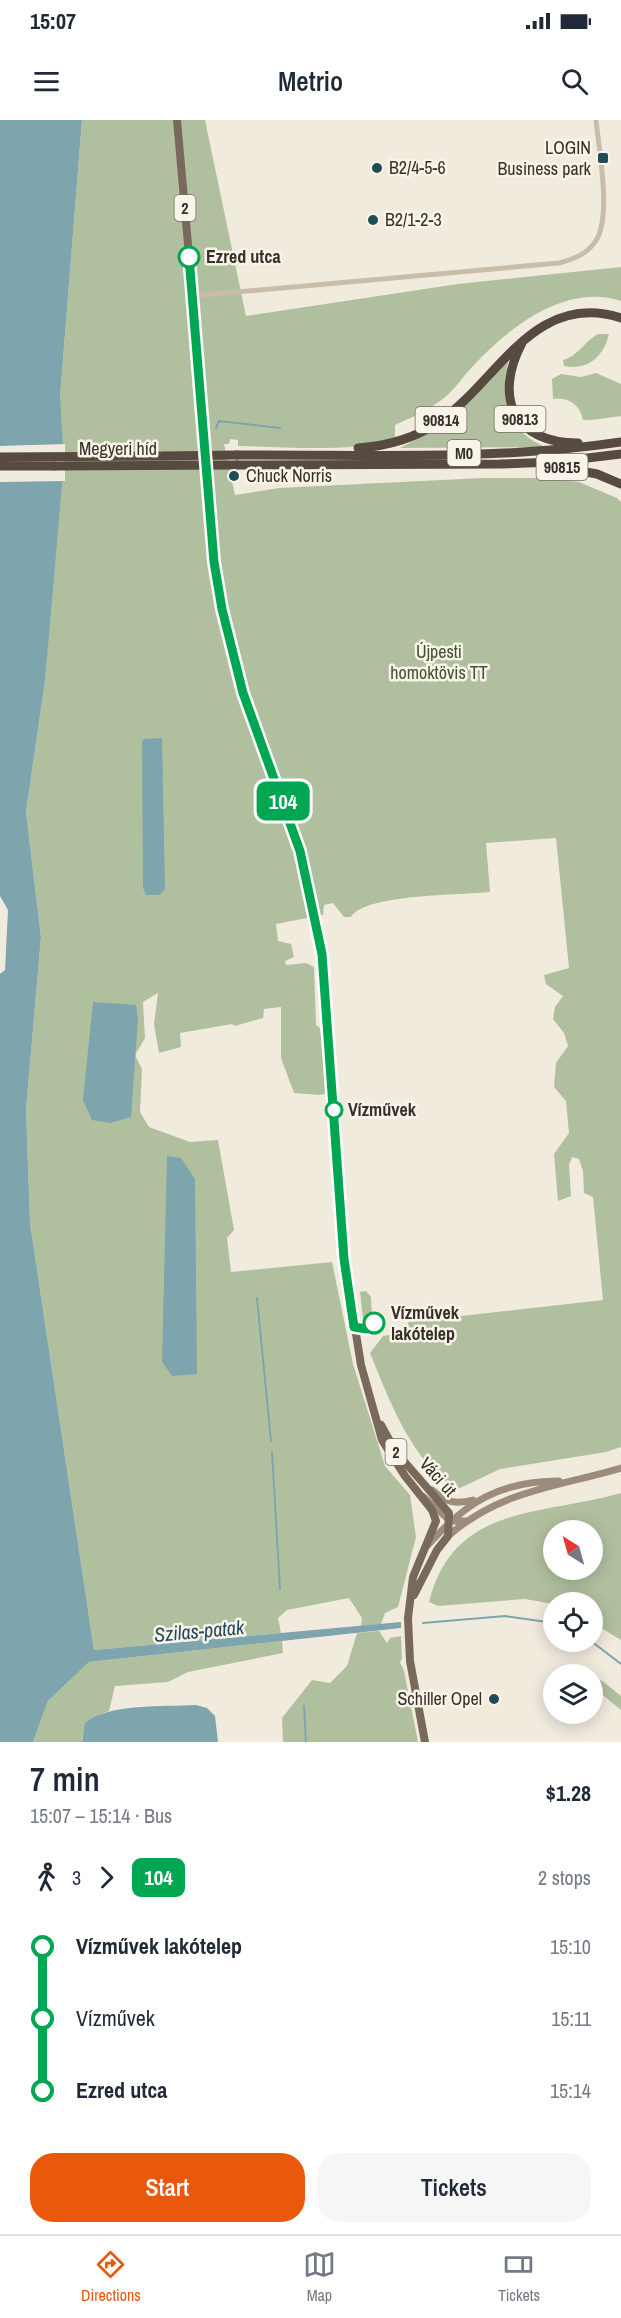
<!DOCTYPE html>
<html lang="en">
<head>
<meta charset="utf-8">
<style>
	:root { --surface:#fff; --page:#f6f6f7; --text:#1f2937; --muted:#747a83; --line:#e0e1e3; --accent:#ea580c }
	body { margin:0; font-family:"Archivo Narrow",sans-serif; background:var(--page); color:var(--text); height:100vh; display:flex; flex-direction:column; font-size:22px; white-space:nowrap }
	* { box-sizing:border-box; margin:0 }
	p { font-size:20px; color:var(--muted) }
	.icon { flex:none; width:33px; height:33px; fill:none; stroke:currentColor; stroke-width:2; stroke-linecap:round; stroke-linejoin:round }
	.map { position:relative; height:1622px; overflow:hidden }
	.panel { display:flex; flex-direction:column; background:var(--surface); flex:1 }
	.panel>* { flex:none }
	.badge { padding:0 12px; border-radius:9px; font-size:21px; line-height:39px }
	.needle { width:39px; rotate:323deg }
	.buttons { position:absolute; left:543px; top:1400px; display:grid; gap:12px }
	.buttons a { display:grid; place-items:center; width:60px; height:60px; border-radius:50%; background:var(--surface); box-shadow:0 3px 15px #0003; font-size:30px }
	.map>.badge { position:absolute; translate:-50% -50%; box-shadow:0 0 0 3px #fff }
	.legs { display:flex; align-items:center; gap:9px; height:66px; padding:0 30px; font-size:20px }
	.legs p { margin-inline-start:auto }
	.head { display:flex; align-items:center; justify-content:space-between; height:102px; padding:0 30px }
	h1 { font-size:33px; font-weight:600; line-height:45px }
	.button { display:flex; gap:12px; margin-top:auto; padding:12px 30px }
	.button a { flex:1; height:69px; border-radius:24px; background:var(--accent); color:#fff; font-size:24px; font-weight:600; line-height:69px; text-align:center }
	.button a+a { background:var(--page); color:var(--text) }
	ul { padding:0 30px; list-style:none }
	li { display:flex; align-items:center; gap:21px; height:72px; font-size:22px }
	li i { display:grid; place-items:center; width:9px; height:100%; margin:0 8px; background:currentColor }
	li i::after { content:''; width:15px; height:15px; margin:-8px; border:4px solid; border-radius:50%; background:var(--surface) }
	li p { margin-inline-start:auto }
	li:first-child i { background:linear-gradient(#0000 50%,currentColor 0) }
	li:last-child i { background:linear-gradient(currentColor 50%,#0000 0) }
	.status { display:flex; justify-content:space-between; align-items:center; height:42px; padding:0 30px; background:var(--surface); direction:ltr }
	.status svg { height:16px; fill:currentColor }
	header { display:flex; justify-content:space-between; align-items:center; height:78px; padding:0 30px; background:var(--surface); font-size:27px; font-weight:600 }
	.tab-bar { display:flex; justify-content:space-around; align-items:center; height:84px; border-top:2px solid var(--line); background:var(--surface); font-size:16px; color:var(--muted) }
	.tab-bar a { display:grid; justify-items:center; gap:3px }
	.tab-bar .active { color:var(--accent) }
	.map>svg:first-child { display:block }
	.green { fill:#b0c09e; fill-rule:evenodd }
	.water { fill:#7ea4ad }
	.pier { fill:#f1ebde }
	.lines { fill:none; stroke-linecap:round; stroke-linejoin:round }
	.stream { stroke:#7ea4ad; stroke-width:2 }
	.street { stroke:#c9bdaa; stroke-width:5 }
	.secondary { stroke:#9d8c7c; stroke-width:7 }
	.primary { stroke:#78695b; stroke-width:8 }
	.highway { stroke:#574b41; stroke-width:9 }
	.highway-bridge { stroke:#574b41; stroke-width:9 }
	.line-1-casing { stroke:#fff; stroke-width:14 }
	.line-1 { stroke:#00a651; stroke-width:9 }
	.poi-dot { fill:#214b57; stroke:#f9f4ea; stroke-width:2 }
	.stop-1-dot { fill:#fff; stroke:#00a651; stroke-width:3 }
	.labels { text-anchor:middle; stroke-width:5; stroke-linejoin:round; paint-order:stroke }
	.shield { fill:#f9f4ea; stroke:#716b63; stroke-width:1.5 }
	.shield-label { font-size:16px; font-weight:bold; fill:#373029 }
	.poi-label { font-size:18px; fill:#373029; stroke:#f9f4ea; text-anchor:start }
	.stop-label { font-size:18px; font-weight:bold; fill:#373029; stroke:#f9f4ea; text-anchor:start }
	.street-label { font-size:18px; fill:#373029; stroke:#f9f4ea }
	.park-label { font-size:18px; fill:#41542e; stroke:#f9f4ea }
	.water-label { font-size:20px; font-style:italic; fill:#214b57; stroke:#f9f4ea }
</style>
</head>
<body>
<div class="status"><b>15:07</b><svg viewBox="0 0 49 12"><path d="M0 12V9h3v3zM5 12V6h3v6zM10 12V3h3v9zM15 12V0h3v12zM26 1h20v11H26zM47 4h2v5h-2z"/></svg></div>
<header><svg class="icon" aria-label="menu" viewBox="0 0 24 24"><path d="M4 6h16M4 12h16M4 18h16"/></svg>Metrio<svg class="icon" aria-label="search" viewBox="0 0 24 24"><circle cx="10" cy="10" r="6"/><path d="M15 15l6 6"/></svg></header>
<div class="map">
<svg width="621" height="1622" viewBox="0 0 621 1622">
	<rect width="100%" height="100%" fill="#f1ebde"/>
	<!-- green -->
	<path class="green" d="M82 0H205L246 196 458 164 621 147V181C565 162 507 209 472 247 461 259 453 272 440 281 427 291 410 298 395 305V321C344 332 290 327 238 326V320L230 319 229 324H224L235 375 279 368 482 358H541L579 362 617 378 621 382V1327L606 1332 500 1349 458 1369C413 1346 388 1277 370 1233L383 1216 409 1212 408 1202 603 1180 593 1077 584 1073 583 1051 579 1039 572 1037 569 1045 571 1076 558 1081 554 1034 569 1013 566 981 554 967 556 943 568 926 564 913 553 899 555 887 563 876 546 864 544 855 569 848 556 718 486 723 490 772C463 775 364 774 351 797H344L333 783 324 785 323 795 276 804 278 821 291 824 294 837 285 841 286 845 306 843 314 847 316 905 320 908 327 973 320 975 294 973 281 938V887L264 889 263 898 235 906 232 904 180 913 181 927 159 933 154 904 158 873 143 882 145 918 135 935 142 949 140 992 149 1007 190 1022 218 1020 234 1110 227 1118 231 1152 332 1142 353 1244 385 1346 410 1375 416 1417 398 1487 385 1493 381 1504 361 1506 362 1498 349 1478 287 1490 278 1498 281 1513 94 1530 30 1103 26 989 41 817 26 692 45 561 56 410 60 277Z
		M598 214H609C604 236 588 251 564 246L563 240C577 237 585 221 598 214Z
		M509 239C501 270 503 300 532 320 536 323 541 324 544 327L400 328 447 302Z
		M596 253 621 264V296C612 297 590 301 583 300 580 284 568 277 553 279L552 259 561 254 581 257Z
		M366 1171 371 1177 372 1200 364 1207 360 1172Z
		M621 1373V1520L593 1503 592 1482H554L553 1484 525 1479 438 1486 429 1482C454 1383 542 1396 621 1373ZM554 1410H592V1449H554Z
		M379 1511 387 1523 390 1518 401 1516 402 1539 400 1542 404 1551 418 1622H283L282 1598 312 1560 330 1563 347 1546 357 1513Z
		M282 1521 283 1533 188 1552 168 1562 115 1566 109 1591C93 1596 83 1604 82 1622H33L48 1581 89 1542Z
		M601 1560 621 1576V1590L594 1568Z"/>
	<!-- water -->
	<path class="water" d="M0 0H82L60 277 64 341 45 561 26 692 41 817 26 989 30 1103 94 1530 401 1502V1508L89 1542 48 1581 33 1622H0V854L5 850 8 790 0 776Z
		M162 618 165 769 159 775H146L143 768 142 622 144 619Z
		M93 882 136 885 138 899 131 997 110 1003 92 1000 83 980Z
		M167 1036 181 1038 195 1059 197 1254 172 1256 162 1242Z
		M196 1585 207 1588 215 1596 218 1622H82L85 1603C109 1583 164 1587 196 1585Z"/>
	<!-- pier -->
	<path class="pier" d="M65 324V361L0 362V326Z"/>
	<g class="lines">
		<!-- stream -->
		<path class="stream" d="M216 308 219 301 280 308
			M257 1178 271 1321
			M272 1332 280 1469
			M423 1503 505 1496 554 1503
			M591 1521 621 1544
			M304 1586 306 1622"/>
		<!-- street -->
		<path class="street" d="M193 176 559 143C574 139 588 134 597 119 611 93 599 30 596 0"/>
		<!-- secondary -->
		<path class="secondary" d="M432 1370C446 1382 455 1385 473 1380
			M424 1377 450 1401H466
			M448 1416C501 1370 557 1367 621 1348
			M428 1425C466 1382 500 1361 559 1361"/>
		<!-- primary -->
		<path class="primary" d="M177 0 218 463 231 533 300 731 316 798 326 868 344 1139 361 1245 382 1320 405 1356 432 1390 436 1401 413 1457 408 1498 410 1541 425 1622
			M381 1305 396 1332 449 1393 448 1416 437 1430 414 1475"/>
		<!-- highway -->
		<path class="highway" d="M522 223C493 278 514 323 578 323
			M358 328C388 326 416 318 440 301 498 261 534 170 621 198
			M237 335C364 334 495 341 621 322
			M0 337 165 336
			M237 345 500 344 554 342 621 334
			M0 346H55
			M553 346 597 354 621 364"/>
		<!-- highway-bridge -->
		<path class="highway-bridge" d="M165 336 237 335
			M55 346 237 345"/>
	</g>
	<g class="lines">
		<!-- line-1 casing -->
		<g class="line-1-casing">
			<path id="line-1" d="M189 137 214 442 222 489 243 573 300 731 322 834 344 1139 354 1207 367 1209 374 1203"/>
		</g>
		<!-- line-1 -->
		<use href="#line-1" class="line-1"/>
	</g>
	<!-- markers -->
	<g class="poi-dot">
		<rect x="597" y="32" width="12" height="12" rx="3"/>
		<circle cx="377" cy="48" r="6"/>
		<circle cx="373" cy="100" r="6"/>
		<circle cx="234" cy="356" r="6"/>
		<circle cx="494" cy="1579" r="6"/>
	</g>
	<g class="stop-1-dot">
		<circle cx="189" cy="137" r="10"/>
		<circle cx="334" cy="990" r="8"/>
		<circle cx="374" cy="1203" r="10"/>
	</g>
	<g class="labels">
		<!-- shield labels -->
		<g class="shield">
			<rect x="174.5" y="75" width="21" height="26" rx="4.5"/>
			<rect x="494.5" y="286" width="51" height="26" rx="4.5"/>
			<rect x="415.5" y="287" width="51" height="26" rx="4.5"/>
			<rect x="447.5" y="320" width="33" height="26" rx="4.5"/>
			<rect x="536.5" y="334" width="51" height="26" rx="4.5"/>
			<rect x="385.5" y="1319" width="21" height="26" rx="4.5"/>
		</g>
		<g class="shield-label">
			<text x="185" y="94">2</text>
			<text x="520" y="305">90813</text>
			<text x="441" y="306">90814</text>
			<text x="464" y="339">M0</text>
			<text x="562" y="353">90815</text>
			<text x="396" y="1338">2</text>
		</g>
		<!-- poi labels -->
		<g class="poi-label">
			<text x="591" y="34" text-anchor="end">LOGIN<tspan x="591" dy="21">Business park</tspan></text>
			<text x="389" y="54">B2/4-5-6</text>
			<text x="385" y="106">B2/1-2-3</text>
			<text x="246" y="362">Chuck Norris</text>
			<text x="482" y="1585" text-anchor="end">Schiller Opel</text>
		</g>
		<!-- stop labels -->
		<g class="stop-label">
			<text x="206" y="143">Ezred utca</text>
			<text x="348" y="996">Vízművek</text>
			<text x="391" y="1199">Vízművek<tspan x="391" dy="21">lakótelep</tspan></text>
		</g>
		<!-- street labels -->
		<g class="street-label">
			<text x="118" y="335">Megyeri híd</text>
			<text transform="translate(438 1357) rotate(48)" y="6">Váci út</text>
		</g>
		<!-- park labels -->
		<g class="park-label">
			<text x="439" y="538">Újpesti<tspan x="439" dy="21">homoktövis TT</tspan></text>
		</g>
		<!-- water labels -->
		<g class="water-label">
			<text transform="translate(199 1511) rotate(-5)" y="7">Szilas-patak</text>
		</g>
	</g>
</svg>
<div class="buttons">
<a><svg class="needle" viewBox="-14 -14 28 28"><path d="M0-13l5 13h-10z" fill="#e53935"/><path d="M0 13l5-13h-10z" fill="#747a83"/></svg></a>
<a><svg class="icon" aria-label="locate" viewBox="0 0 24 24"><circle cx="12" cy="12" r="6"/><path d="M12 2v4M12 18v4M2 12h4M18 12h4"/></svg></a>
<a><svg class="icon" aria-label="layers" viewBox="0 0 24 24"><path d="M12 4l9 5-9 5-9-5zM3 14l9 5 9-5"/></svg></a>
</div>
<b class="badge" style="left:283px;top:681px;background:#00a651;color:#fff">104</b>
</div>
<section class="panel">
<div class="head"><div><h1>7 min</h1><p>15:07 – 15:14 · Bus</p></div><b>$1.28</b></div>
<div class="legs"><svg class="icon" aria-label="walk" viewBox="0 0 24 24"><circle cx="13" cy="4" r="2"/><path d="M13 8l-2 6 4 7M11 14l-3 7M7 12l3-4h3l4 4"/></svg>3<svg class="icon" aria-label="forward" viewBox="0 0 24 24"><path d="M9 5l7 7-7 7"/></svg><b class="badge" style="background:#00a651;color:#fff">104</b><p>2 stops</p></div>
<ul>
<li><i style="color:#00a651"></i><b>Vízművek lakótelep</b><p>15:10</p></li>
<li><i style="color:#00a651"></i><span>Vízművek</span><p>15:11</p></li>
<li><i style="color:#00a651"></i><b>Ezred utca</b><p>15:14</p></li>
</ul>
<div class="button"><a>Start</a><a>Tickets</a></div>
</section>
<nav class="tab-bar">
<a class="active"><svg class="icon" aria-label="directions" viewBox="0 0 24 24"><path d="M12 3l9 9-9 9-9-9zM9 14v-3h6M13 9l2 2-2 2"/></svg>Directions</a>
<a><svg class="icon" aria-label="map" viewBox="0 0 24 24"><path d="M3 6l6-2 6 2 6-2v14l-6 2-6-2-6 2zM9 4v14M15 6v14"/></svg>Map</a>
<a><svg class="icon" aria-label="tickets" viewBox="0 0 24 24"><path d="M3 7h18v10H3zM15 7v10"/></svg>Tickets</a>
</nav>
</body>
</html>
